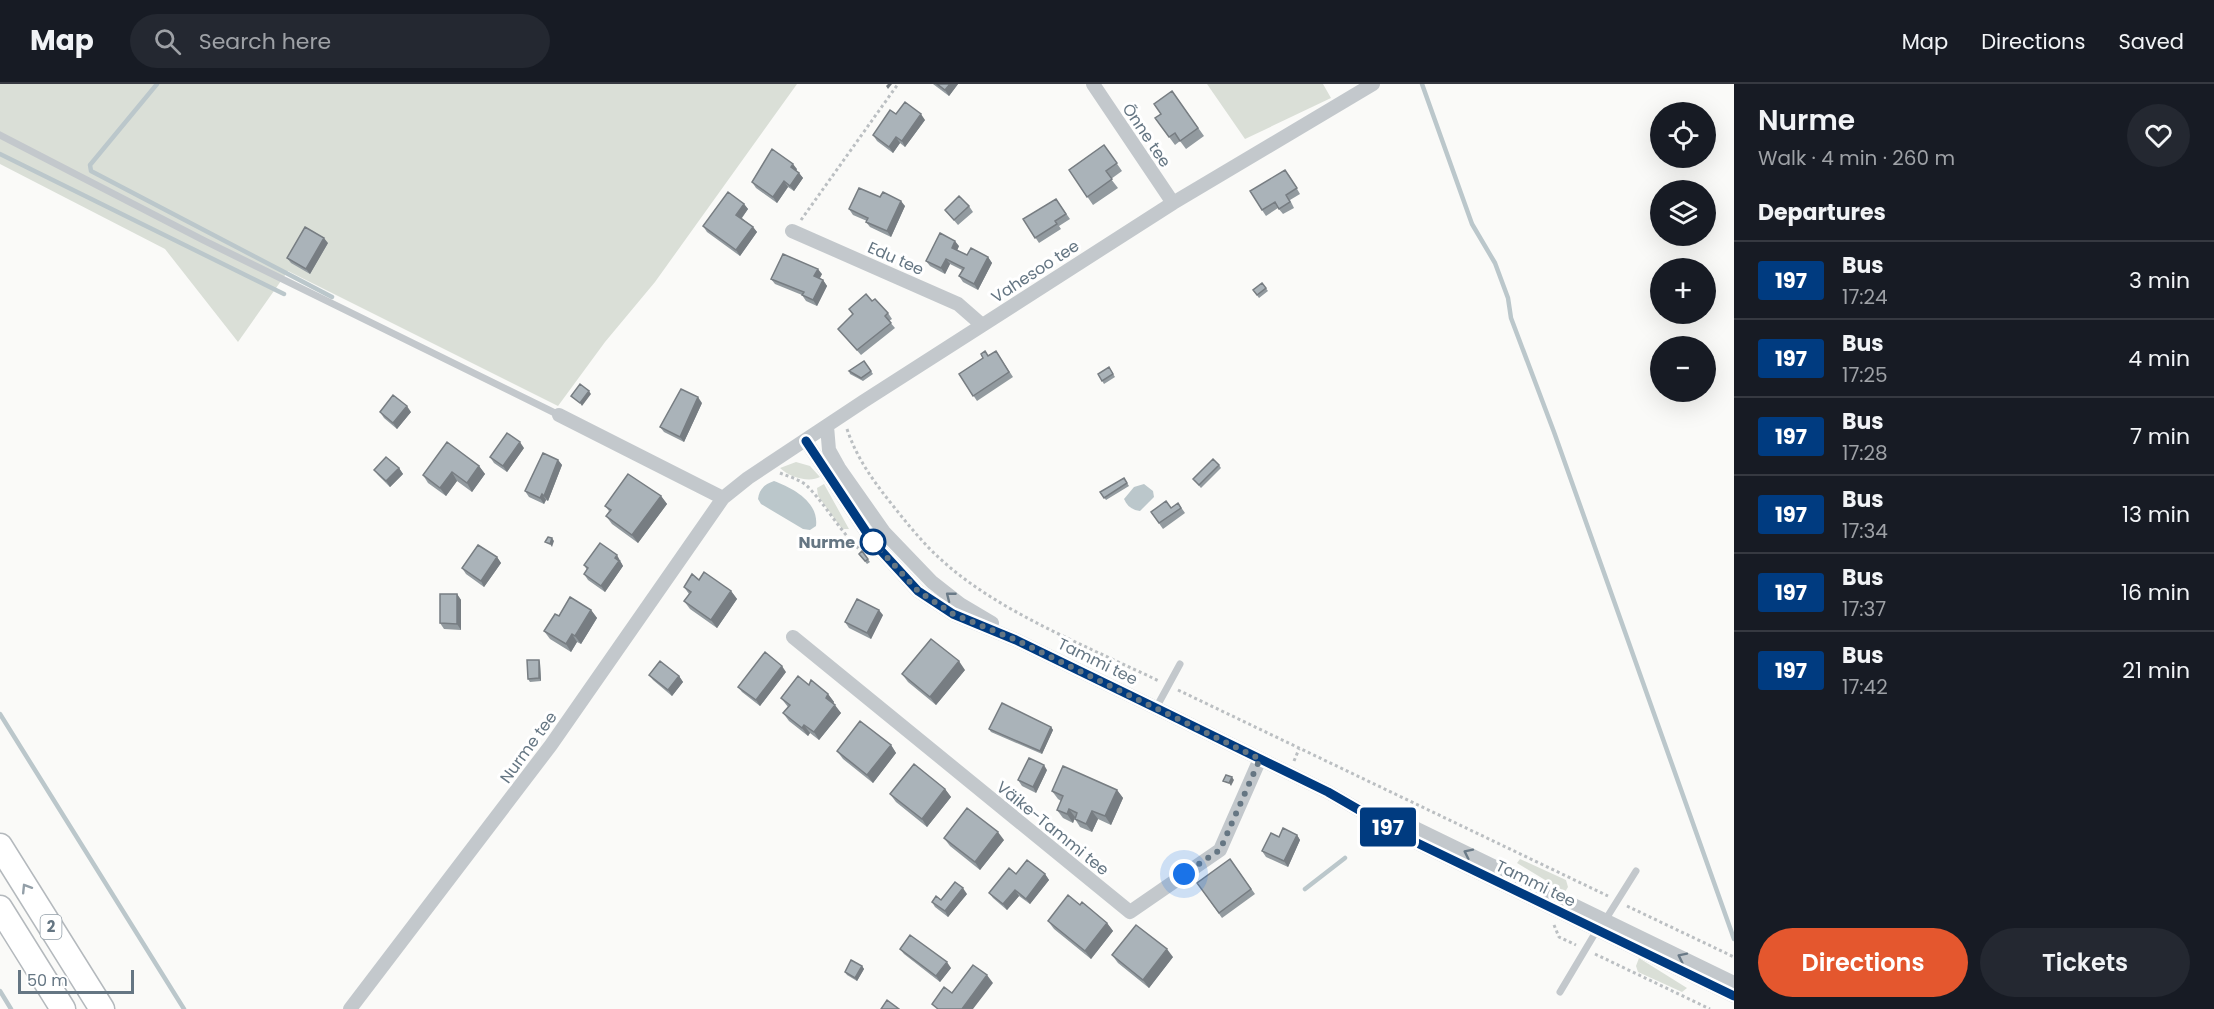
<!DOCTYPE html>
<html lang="en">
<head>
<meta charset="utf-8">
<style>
	:root { --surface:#171b24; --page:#242831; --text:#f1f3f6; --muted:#9ea1a6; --line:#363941; --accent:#e4572e }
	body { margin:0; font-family:Poppins,sans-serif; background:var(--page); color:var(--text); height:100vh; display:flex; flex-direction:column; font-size:22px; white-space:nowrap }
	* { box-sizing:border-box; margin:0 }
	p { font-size:20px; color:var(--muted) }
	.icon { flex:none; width:33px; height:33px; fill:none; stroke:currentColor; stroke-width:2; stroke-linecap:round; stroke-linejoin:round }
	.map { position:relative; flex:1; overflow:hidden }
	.drawer { display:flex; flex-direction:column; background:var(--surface); width:480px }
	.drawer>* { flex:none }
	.badge { padding:0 12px; border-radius:4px; font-size:21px; line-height:39px }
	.tools { position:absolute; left:1650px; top:18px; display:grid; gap:12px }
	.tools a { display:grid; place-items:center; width:66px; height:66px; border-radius:50%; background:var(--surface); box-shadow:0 6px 24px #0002; font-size:30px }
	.scale { position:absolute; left:18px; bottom:15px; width:116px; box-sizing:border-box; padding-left:6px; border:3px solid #657683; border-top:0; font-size:16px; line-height:21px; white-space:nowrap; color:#657683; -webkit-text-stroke:4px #fff; paint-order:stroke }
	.you { position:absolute; width:30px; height:30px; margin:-15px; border:4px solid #fff; border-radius:50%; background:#1a73e8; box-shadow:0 0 0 9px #1a73e833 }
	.map>.badge { position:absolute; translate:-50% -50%; box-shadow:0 0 0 3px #fff }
	h2 { padding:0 24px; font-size:22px; line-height:54px }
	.round { display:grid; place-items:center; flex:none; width:63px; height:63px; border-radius:32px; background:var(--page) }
	.overview { display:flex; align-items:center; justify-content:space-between; height:102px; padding:0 24px }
	h1 { font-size:28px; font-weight:600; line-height:45px }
	.primary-button { display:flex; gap:12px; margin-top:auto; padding:12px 24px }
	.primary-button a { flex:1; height:69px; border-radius:36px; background:var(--accent); color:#fff; font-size:24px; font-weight:600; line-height:69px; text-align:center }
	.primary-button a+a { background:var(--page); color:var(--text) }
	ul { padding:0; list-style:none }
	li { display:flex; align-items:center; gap:18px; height:78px; padding:0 24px; border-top:2px solid var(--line) }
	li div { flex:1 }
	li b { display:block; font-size:22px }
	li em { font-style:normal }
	li .badge { min-width:66px; font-weight:700; text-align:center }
	header { display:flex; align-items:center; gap:36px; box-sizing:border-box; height:84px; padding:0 30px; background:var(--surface); border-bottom:2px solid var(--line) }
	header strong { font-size:28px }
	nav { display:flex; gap:33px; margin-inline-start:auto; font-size:21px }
	.search { width:420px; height:54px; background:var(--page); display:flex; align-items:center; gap:15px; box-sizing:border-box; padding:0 21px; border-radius:33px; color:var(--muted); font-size:22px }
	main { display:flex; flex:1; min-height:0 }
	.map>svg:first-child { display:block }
	.green { fill:#dadfd7 }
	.water { fill:#bbc7cb }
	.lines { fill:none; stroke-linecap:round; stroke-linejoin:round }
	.stream { stroke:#bbc7cb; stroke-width:4.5 }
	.trunk-casing { stroke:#b4b9bd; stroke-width:27 }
	.path { stroke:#bbbfc2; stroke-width:3; stroke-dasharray:3 3; stroke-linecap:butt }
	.service { stroke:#c3c8cc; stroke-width:7 }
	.minor { stroke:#c3c8cc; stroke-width:14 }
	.trunk { stroke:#fff; stroke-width:24 }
	.wall { fill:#929a9f }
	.shaded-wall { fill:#777d82 }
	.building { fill:#aab3b9; stroke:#777d82; stroke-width:1.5 }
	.oneway { stroke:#6a7a87 }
	.oneway2 { stroke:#939fa8 }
	.line-casing { stroke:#fff; stroke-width:14 }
	.line { stroke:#003b80; stroke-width:9 }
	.walk { stroke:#657683; stroke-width:6; stroke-dasharray:0 10.8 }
	.stop-dot { fill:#fff; stroke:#003b80; stroke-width:3 }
	.labels { text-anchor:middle; stroke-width:6; stroke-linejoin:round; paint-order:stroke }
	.shield { fill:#fff; stroke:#939fa8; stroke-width:1.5 }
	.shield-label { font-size:15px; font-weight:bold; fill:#657683 }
	.street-label { font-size:16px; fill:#657683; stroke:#fff }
	.stop-label { font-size:16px; font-weight:bold; fill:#657683; stroke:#fff; text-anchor:end }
</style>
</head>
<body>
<header>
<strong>Map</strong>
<div class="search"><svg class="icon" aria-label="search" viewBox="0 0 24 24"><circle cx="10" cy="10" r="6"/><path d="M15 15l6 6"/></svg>Search here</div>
<nav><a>Map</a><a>Directions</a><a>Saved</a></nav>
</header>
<main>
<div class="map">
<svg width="1734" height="925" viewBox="0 0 1734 925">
	<rect width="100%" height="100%" fill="#fafaf8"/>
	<!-- green -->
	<path class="green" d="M0 0H797L655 198 605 258 558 322 288 187 238 258 165 165 0 80Z
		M1207 0H1323L1331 14 1245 55Z
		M796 378 810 382 820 393C809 399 789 393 780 384Z
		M824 400 849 445H842L818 412 817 404Z
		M1520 775 1566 796 1568 803 1565 808 1517 779Z
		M1639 874 1687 904 1682 908 1638 888 1636 882Z"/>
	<!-- water -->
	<path class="water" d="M774 397C793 404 819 418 816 442L810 446 803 445 761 420 758 415C759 405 765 400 774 397Z
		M1144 400 1153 407 1154 413 1140 427C1132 426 1127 422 1124 415L1134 403Z"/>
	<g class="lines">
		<!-- stream -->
		<path class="stream" d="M157 0 90 81 91 87 332 213
			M1422 0 1472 140 1495 179 1508 214 1511 234 1554 348 1734 855
			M0 70 284 210
			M0 630 184 925
			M1305 805 1345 774
			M0 907 11 925"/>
		<!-- trunk casing -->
		<g class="trunk-casing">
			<path id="trunk" d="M0 762 102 925
				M0 824 63 925"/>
		</g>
		<!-- path -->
		<path class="path" d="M801 136 898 0
			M847 345C857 375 874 398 894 423 910 443 926 463 946 480 1003 530 1091 564 1159 597
			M780 389C790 393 802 396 809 404 828 424 839 446 860 466
			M1178 606 1608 812
			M1294 677 1299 665
			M1627 822 1734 873
			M1554 841 1559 853 1576 861
			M1595 870 1710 925"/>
		<!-- service -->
		<path class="service" d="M0 51 205 157 559 331
			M1156 624 1180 580
			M1604 838 1636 787
			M1560 908 1597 846"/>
		<!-- minor -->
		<path class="minor" d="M1093 0 1173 119
			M792 147 958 220 982 241
			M559 331 723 414
			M827 342 829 366 839 384 884 448 932 498 960 520 992 539
			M806 357 873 458 918 507 953 530 1016 556 1156 624 1328 708 1411 756 1734 912
			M793 553 1130 828 1220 766 1260 675
			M1379 729 1417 745 1734 899
			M350 925 551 661 723 414 748 394 864 317 1173 119 1373 0"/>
		<!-- trunk -->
		<use href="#trunk" class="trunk"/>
	</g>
	<!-- wall -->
	<path class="wall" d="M933 0H958L949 12Z
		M1172 7 1204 52 1186 65 1180 57 1175 61 1155 34 1161 30Z
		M896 30 925 36 905 63 900 59 893 69 877 57 873 51Z
		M1104 61 1122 87 1111 95 1118 104 1093 121 1069 86Z
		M797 85 796 87 799 89 803 94 794 107 788 103 777 119 756 104 752 98Z
		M1289 91 1300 110 1290 116 1294 124 1283 130 1278 124 1266 132 1262 126Z
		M880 113 905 122 891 153 870 143 866 138 867 137 853 131 849 125Z
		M1056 115 1070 135 1059 142 1061 145 1039 159 1023 135Z
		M744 120 748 125 742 134 753 143 757 148 740 172 707 148 703 142Z
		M969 122 973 128 958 141 945 126Z
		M328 159 310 190 291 179 287 174Z
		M959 162 957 166 967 171 988 173 992 179 978 206 963 198 959 192 962 186 950 180 945 190 930 182 926 177Z
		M822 190 820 194 823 196 827 202 817 222 806 217 802 211 775 200 771 195Z
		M1262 199 1268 207 1259 214 1253 206Z
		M872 217 888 229 892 235 889 237 895 244 861 271 838 245 853 231 849 225Z
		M996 267 1013 293 977 317 959 290Z
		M864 277 873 290 863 297 850 290 849 287Z
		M1109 283 1115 293 1104 300 1098 290Z
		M702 319 684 358 664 348 660 343Z
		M380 328H411L397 345 384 334Z
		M524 364 507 388 494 379 490 373Z
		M558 376 562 381 548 417 546 416 544 420 529 413 525 407Z
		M1219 381 1221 384 1201 404 1193 395Z
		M479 382 485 390 472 408 457 397 446 412 428 399 423 391Z
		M399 384 403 390 390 403 378 391 374 386Z
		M1124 394 1129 402 1106 416 1100 408Z
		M661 412 667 420 638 459 612 440 606 432 609 427 605 422Z
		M1178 419 1185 429 1163 445 1151 428 1171 424Z
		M862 467 870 478 867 480 859 470Z
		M497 473 501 479 484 503 466 490 462 484Z
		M621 476 620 477 623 482 605 508 588 496 584 490 587 486 584 481Z
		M699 496 731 507 737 515 717 544 690 525 684 517 689 510 684 503Z
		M457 510 461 516V546L444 545 440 539Z
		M591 526 597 534 581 560 577 558 571 568 550 555 544 547 559 532Z
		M883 531 871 555 849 544 845 538Z
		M539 576 540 579 541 597 530 598 528 595Z
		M965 586 936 621 908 598 902 590Z
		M786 588 760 622 742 608 738 603Z
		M649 591 679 592 683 598 672 612 653 596Z
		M809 601 828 610 834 618 833 620 841 629 819 656 810 649 808 652 789 637 783 629 788 623 781 614Z
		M1051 643 1053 646 1042 670 991 648 989 645Z
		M891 661 896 669 873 699 843 675 837 667Z
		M1047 686 1036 709 1022 702 1018 696Z
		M945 705 951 713 927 743 896 718 890 710Z
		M1117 706 1123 714 1111 741 1098 735 1092 748 1080 743 1075 735V734L1073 739 1063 734 1057 726 1061 717 1058 715 1052 707Z
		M1297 751 1300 756 1288 783 1266 773 1262 767 1279 753Z
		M944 754 1004 756 980 786 950 762Z
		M1230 775 1255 810 1222 834 1197 799Z
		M1016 790H1045L1049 796 1030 820 1019 812 1007 826 993 814 989 809Z
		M967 810 948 833 935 823 932 818Z
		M1048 837 1107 839 1113 847 1091 875 1054 845Z
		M900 865 951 884 940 898 904 870Z
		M1112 871 1173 873 1149 904 1118 879Z
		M862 882 864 885 857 897 847 891 845 888Z"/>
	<!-- shaded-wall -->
	<path class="shaded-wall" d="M888 0H892L888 5 886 2Z
		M950 0H958L949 12 945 6Z
		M921 30 925 36 905 63 902 57Z
		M896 53 900 59 893 69 889 63Z
		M793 80 797 85 795 89 791 83Z
		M799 89 803 94 794 107 790 102Z
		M784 97 788 103 777 119 773 113Z
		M901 117 905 122 891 153 887 147Z
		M744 120 748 125 740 136 736 131Z
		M753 143 757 148 740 172 736 166Z
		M324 154 328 159 310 190 306 185Z
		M955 157 959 162 956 169 952 164Z
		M988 173 992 179 978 206 974 200Z
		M946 175 950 180 945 190 941 184Z
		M818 185 822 190 818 197 814 192Z
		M823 196 827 202 817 222 813 216Z
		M589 307 591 310 582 322 580 319Z
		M698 313 702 319 684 358 680 353Z
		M407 322 411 328 397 345 393 339Z
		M520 358 524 364 507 388 503 382Z
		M558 376 562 381 548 417 544 412Z
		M479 382 485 390 472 408 467 399Z
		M399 384 403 390 390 403 386 397Z
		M452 388 457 397 446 412 440 404Z
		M542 410 546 416 544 420 540 414Z
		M661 412 667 420 638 459 632 451Z
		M552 454 554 457 552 463 550 460Z
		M617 471 623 482 605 508 601 502Z
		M497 473 501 479 484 503 481 497Z
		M731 507 737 515 717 544 711 536Z
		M457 510 461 516V546L457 540Z
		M591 526 597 534 581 560 575 552Z
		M879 526 883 531 871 555 867 549Z
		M572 550 577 558 571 568 566 560Z
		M539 576 540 579 541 597 539 594Z
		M959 577 965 586 936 621 930 613Z
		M782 582 786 588 760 622 756 616Z
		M679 592 683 598 672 612 668 606Z
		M828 610 834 618 831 622 826 614Z
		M835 621 841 629 819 656 814 648Z
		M804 641 810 649 808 652 802 644Z
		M1051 643 1053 646 1042 670 1040 667Z
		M891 661 896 669 873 699 867 691Z
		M1044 681 1047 686 1036 709 1033 703Z
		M1232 693 1234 696 1231 702 1229 699Z
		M945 705 951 713 927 743 922 735Z
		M1117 706 1123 714 1111 741 1105 732Z
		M1069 725 1075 733 1073 739 1067 730Z
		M1092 727 1098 735 1092 748 1086 740Z
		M998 748 1004 756 980 786 975 778Z
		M1297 751 1300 756 1288 783 1284 777Z
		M1045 790 1049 796 1030 820 1026 815Z
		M963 804 967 810 948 833 945 827Z
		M1015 806 1019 812 1007 826 1003 820Z
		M1107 839 1113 847 1091 875 1085 867Z
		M1167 865 1173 873 1149 904 1143 896Z
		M947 878 951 884 940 898 936 892Z
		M862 882 864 885 857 897 855 894Z
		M987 891 993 899 973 925H962Z"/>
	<!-- building -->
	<path class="building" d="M937 0H950L945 6Z
		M1172 7 1198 44 1180 57 1175 49 1169 53 1155 34 1161 30 1154 20Z
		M905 18 921 30 902 57 896 53 889 63 873 51 890 26 896 30Z
		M1104 61 1117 79 1106 87 1112 95 1087 113 1069 86Z
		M772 65 793 80 791 83 799 89 790 102 784 97 773 113 752 98Z
		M1285 86 1297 104 1286 111 1290 118 1279 125 1275 118 1262 126 1250 107Z
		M859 104 880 113 883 108 901 117 887 147 866 138 868 134 849 125Z
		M728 108 744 120 736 131 753 143 736 166 703 142Z
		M959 112 969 122 954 136 945 126Z
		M1056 115 1066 130 1055 137 1057 140 1035 154 1023 135Z
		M305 143 324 154 306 185 287 174Z
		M940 149 955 157 952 164 967 171 971 164 988 173 974 200 959 192 964 184 946 175 941 184 926 177Z
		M783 170 818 185 814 192 823 196 813 216 802 211 804 208 771 195Z
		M1262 199 1266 204 1257 211 1253 206Z
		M866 210 872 217 875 215 888 229 885 232 891 239 857 266 838 245 853 230 849 225Z
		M985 267 988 272 996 267 1009 288 973 312 959 290 983 274 981 270Z
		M864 277 871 287 861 294 849 287Z
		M1109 283 1113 290 1102 297 1098 290Z
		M580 300 589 307 580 319 571 312Z
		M681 305 698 313 680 353 660 343Z
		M393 311 407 322 393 339 380 328Z
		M507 349 520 358 503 382 490 373Z
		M447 358 479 382 467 399 452 388 440 404 423 391Z
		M543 369 558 376 544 412 542 410 540 414 525 407Z
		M386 373 399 384 386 397 374 386Z
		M1213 375 1219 381 1199 401 1193 395Z
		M628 390 661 412 632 451 606 432 611 426 605 422Z
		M1124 394 1127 399 1104 414 1100 408Z
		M1166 417 1171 424 1178 419 1181 424 1159 439 1151 428Z
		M548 453 552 454 550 460 545 458Z
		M600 459 617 471 615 474 619 477 601 502 584 490 588 484 584 481Z
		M478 461 497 473 481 497 462 484Z
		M862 467 868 475 865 477 859 470Z
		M704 488 731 507 711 536 684 517 691 508 684 503 692 490 699 496Z
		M440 510H457V540L440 539Z
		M570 513 591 526 575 552 572 550 566 560 544 547 555 530 559 532Z
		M857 515 879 526 867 549 845 538Z
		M931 555 959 577 930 613 902 590Z
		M765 568 782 582 756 616 738 603Z
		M527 576H539V594L528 595Z
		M660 577 679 592 668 606 649 591Z
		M798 592 809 601 811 596 828 610 826 614 835 621 814 648 804 641 802 644 783 629 790 621 781 614Z
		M1002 619 1051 643 1040 667 989 645Z
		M860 637 891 661 867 691 837 667Z
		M1029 674 1044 681 1033 703 1018 696Z
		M914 680 945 705 922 735 890 710Z
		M1063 682 1117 706 1105 732 1092 727 1086 740 1075 735 1077 729 1069 725 1067 730 1057 726 1063 712 1052 707Z
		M1226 691 1232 693 1229 699 1223 697Z
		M967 724 998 748 975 778 944 754Z
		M1283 744 1297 751 1284 777 1262 767 1271 749 1279 753Z
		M1230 775 1251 805 1219 829 1197 799Z
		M1027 776 1045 790 1026 815 1015 806 1003 820 989 809 1009 784 1016 790Z
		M955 798 963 804 945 827 932 818 936 812 941 816Z
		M1068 811 1080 821 1082 818 1107 839 1085 867 1048 837Z
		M1136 841 1167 865 1143 896 1112 871Z
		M910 851 947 878 936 892 900 865Z
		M851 876 862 882 855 894 845 888Z
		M973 881 987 891 962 925H938L932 920 944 903 952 909Z
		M887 916 899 925H881Z"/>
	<!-- one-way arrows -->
	<defs><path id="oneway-chevron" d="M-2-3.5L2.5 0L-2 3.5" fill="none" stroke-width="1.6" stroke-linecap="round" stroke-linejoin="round" transform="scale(1.5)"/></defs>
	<g class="oneway">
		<use href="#oneway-chevron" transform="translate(950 512) rotate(-142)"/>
		<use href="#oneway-chevron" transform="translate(1468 769) rotate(-154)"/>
		<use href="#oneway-chevron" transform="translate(1682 873) rotate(-154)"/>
	</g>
	<use class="oneway2" href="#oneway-chevron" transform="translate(26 804) rotate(-122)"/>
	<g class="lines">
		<!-- line casing -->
		<g class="line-casing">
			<path id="line" d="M806 357 873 458 918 507 953 530 1016 556 1156 624 1328 708 1411 756 1734 912"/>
		</g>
		<!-- line -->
		<use href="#line" class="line"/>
		<!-- walk -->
		<path class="walk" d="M873 458 918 507 953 530 1016 556 1260 675 1220 766 1184 790"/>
	</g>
	<!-- markers -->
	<circle class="stop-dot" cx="873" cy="458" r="12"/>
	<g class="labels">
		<!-- shield labels -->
		<rect class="shield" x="40.5" y="831" width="21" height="24" rx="4.5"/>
		<g class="shield-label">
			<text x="51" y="848">2</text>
		</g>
		<!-- street labels -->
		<g class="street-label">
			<text transform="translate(1147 51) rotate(56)" y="6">Õnne tee</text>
			<text transform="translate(896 174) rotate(24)" y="6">Edu tee</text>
			<text transform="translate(1035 187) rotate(-33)" y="6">Vahesoo tee</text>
			<text transform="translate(1098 577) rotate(26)" y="6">Tammi tee</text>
			<text transform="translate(528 663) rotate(-54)" y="6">Nurme tee</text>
			<text transform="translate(1053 744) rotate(39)" y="6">Väike-Tammi tee</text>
			<text transform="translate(1536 799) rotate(26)" y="6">Tammi tee</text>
		</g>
		<!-- stop labels -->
		<g class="stop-label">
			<text x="855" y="464">Nurme</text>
		</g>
	</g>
</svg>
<div class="tools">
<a><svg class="icon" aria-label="locate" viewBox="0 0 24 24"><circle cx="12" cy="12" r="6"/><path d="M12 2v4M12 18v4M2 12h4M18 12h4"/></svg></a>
<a><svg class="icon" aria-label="layers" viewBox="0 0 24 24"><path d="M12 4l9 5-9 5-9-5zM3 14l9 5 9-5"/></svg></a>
<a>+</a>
<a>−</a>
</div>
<div class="scale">50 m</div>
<div class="you" style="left:1184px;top:790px"></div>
<b class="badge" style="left:1388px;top:743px;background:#003b80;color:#fff">197</b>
</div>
<section class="drawer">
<div class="overview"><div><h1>Nurme</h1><p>Walk · 4 min · 260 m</p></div><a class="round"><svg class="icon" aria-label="heart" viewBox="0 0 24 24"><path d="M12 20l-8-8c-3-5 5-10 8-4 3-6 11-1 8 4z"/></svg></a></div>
<h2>Departures</h2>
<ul>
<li><span class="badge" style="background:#003b80;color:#fff">197</span><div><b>Bus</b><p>17:24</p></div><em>3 min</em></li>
<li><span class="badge" style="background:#003b80;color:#fff">197</span><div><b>Bus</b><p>17:25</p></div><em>4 min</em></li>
<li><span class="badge" style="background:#003b80;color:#fff">197</span><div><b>Bus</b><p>17:28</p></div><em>7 min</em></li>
<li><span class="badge" style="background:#003b80;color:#fff">197</span><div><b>Bus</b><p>17:34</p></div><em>13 min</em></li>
<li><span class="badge" style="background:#003b80;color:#fff">197</span><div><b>Bus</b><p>17:37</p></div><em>16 min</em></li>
<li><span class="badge" style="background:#003b80;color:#fff">197</span><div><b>Bus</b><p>17:42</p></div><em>21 min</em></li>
</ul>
<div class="primary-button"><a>Directions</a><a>Tickets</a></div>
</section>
</main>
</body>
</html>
